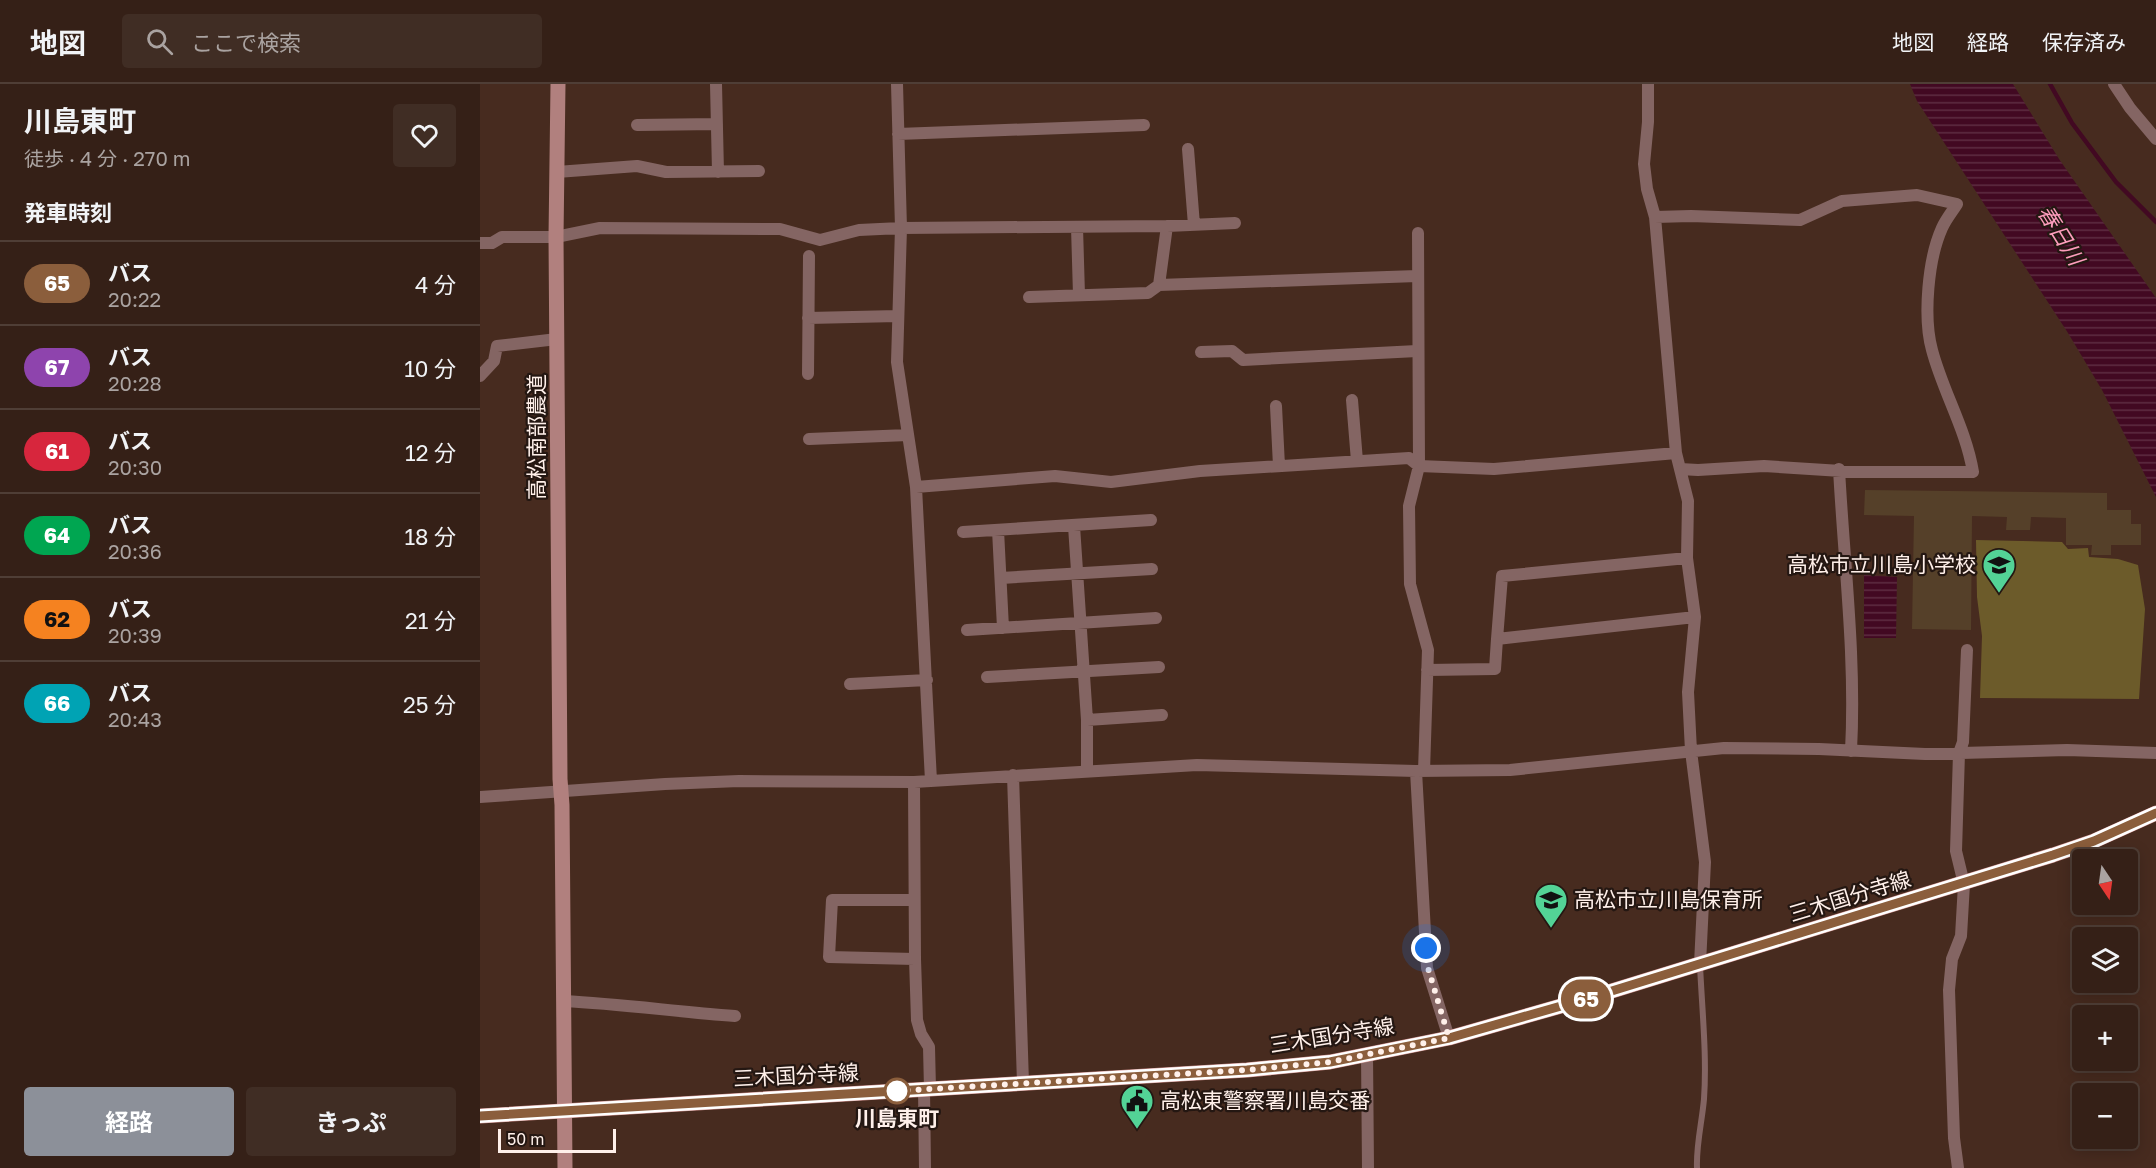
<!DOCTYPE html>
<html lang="ja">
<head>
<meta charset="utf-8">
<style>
	:root { --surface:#352017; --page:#402d24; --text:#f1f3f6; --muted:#aaa3a1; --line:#4f3e36; --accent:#8c9099 }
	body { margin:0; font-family:"Golos Text","Noto Sans JP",sans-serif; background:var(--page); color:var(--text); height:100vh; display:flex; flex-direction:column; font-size:22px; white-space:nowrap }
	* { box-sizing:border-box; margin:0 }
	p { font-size:20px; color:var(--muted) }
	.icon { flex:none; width:33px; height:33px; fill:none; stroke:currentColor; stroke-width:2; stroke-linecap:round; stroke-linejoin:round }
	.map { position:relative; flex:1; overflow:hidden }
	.sheet { display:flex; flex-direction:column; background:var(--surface); width:480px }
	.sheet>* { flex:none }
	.badge { padding:0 12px; border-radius:20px; font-size:21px; line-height:39px }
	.needle { width:39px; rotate:167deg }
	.buttons { position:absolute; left:1592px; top:765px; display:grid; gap:12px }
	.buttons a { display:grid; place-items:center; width:66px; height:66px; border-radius:6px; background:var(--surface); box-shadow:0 3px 15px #0003,0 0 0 2px var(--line); font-size:30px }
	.scale { position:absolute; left:18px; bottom:15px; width:118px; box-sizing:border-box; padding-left:6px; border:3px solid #fff0ea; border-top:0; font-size:16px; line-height:21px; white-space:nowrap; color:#fff0ea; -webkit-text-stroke:4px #241712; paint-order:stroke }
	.you { position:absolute; width:30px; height:30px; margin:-15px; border:4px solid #fff; border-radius:50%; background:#1a73e8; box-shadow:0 0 0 9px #1a73e833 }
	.map>.badge { position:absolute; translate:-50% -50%; box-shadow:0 0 0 3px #fff }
	h2 { padding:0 24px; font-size:22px; line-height:54px }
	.round { display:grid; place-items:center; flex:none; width:63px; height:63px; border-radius:6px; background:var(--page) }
	.summary { display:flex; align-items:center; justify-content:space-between; height:102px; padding:0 24px }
	h1 { font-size:28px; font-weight:700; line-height:45px }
	.button { display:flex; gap:12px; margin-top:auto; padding:12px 24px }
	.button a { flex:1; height:69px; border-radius:6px; background:var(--accent); color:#fff; font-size:24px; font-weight:700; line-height:69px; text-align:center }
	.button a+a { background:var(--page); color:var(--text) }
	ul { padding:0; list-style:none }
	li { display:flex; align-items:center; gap:18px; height:84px; padding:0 24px; border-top:2px solid var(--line) }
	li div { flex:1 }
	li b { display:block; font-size:22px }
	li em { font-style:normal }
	li .badge { min-width:66px; font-weight:700; text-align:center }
	header { display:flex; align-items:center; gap:36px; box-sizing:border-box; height:84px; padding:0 30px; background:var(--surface); border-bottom:2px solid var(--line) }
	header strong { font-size:28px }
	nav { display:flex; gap:33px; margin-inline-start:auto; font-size:21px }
	.search { width:420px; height:54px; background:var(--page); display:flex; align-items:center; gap:15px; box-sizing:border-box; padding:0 21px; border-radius:6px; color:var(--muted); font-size:22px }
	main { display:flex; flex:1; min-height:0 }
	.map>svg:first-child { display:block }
	.pitch { fill:#6c5b2a }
	.water { fill:url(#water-rules) }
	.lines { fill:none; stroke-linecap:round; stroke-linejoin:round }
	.stream { stroke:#420922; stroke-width:4.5 }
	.building { fill:#554029 }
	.lane { stroke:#846563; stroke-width:6 }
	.street { stroke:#846563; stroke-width:12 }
	.secondary { stroke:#b1807e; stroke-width:15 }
	.primary { stroke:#d39592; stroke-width:15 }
	.line-casing { stroke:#fff; stroke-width:14 }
	.line { stroke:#8b5e3c; stroke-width:9 }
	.walk { stroke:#fff0ea; stroke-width:6; stroke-dasharray:0 10.8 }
	.stop-dot { fill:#fff; stroke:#8b5e3c; stroke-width:3 }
	.labels { text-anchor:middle; stroke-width:4.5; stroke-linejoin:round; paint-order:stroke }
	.street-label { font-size:21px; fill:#fff0ea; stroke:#241712 }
	.poi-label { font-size:21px; fill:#fff0ea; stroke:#241712; text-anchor:start }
	.stop-label { font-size:21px; font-weight:bold; fill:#fff0ea; stroke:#241712 }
	.water-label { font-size:22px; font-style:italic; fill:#fd9dbc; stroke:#241712 }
</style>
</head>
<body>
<header>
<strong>地図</strong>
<div class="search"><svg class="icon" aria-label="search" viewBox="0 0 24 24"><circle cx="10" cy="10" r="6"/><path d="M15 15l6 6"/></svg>ここで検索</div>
<nav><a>地図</a><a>経路</a><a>保存済み</a></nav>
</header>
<main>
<section class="sheet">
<div class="summary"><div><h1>川島東町</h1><p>徒歩 · 4 分 · 270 m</p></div><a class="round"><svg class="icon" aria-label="heart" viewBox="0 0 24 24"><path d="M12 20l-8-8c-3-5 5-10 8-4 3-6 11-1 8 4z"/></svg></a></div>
<h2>発車時刻</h2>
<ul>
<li><span class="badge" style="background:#8b5e3c;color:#fff">65</span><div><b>バス</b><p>20:22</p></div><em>4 分</em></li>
<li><span class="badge" style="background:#8e44ad;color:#fff">67</span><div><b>バス</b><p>20:28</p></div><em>10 分</em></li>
<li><span class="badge" style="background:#d7263d;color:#fff">61</span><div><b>バス</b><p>20:30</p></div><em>12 分</em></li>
<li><span class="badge" style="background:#00a651;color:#fff">64</span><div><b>バス</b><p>20:36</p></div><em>18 分</em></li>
<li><span class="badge" style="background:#f58220;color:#111">62</span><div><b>バス</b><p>20:39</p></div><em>21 分</em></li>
<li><span class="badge" style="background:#00a3b4;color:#fff">66</span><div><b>バス</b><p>20:43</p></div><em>25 分</em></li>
</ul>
<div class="button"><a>経路</a><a>きっぷ</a></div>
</section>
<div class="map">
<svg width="1676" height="1084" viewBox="0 0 1676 1084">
	<defs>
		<pattern id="water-rules" width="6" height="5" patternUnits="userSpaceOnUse" patternTransform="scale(1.5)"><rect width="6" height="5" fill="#420922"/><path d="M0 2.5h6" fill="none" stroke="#5e2d42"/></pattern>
	</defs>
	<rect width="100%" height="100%" fill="#472b1f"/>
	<!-- pitch -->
	<path class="pitch" d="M1496 456 1582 458 1588 465 1608 464 1609 473 1638 475 1658 481 1665 525 1659 615 1500 614 1502 552 1497 513Z"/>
	<!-- water -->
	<path class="water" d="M1430 0H1533L1579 75 1676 214V413L1622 306 1588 249 1437 17Z
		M1384 491 1417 493 1416 554H1384Z"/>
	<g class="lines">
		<!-- stream -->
		<path class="stream" d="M1570 0 1592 39 1636 98 1676 138"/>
	</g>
	<!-- building -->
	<path class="building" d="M1385 406 1627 409V426H1651V440H1661V461H1631V471H1611L1612 461H1586V434L1551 433 1550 446H1526L1527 433 1492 432 1491 546 1432 545 1434 432 1384 431Z"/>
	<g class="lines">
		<!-- lane -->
		<path class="lane" d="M1217 1084C1216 1061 1222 1038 1224 1015 1227 971 1222 926 1220 881"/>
		<!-- street -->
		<path class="street" d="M236 0 238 88
			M417 0 421 144 417 278 436 403 451 697
			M1168 0V38L1164 80 1167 105 1175 133 1196 369 1208 417 1207 474 1215 533 1208 608 1211 667 1225 778 1220 880
			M1634 0 1650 24 1676 55
			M157 41 237 40
			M418 50 664 41
			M708 65 714 141
			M77 88 157 82 186 88 279 87
			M1175 133 1211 132 1320 136 1362 117 1437 111 1477 120C1472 128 1466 135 1462 144 1448 175 1443 233 1452 266 1463 308 1486 345 1493 388H1377L1284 382 1218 386 1200 385
			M687 142 755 139
			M597 143 599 211
			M938 149 939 382 929 422 930 500 948 566 944 687
			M0 159H12L22 153H76L120 144 300 145 340 156 379 146 421 144 687 142 679 201 937 192
			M549 213 668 209 679 201
			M328 234 418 232
			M721 268 752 267 763 276 937 267
			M328 290 329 172
			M0 292 14 277 17 262 77 255
			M872 316 877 377
			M796 322 799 382
			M329 355 428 351
			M1359 385C1364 479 1376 573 1371 667
			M436 403 575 392 631 398 720 387 929 374 939 382 1014 385 1196 369
			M594 442 607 636V687
			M518 446 523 544
			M483 448 671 436
			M521 494 672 485
			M487 546 676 534
			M1017 555 1022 492 1207 474
			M947 586 1015 585 1017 555 1215 533
			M507 593 679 583
			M370 600 447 596
			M607 636 682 631
			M936 687 947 884 969 954
			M533 691 543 999
			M434 698 435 875 437 936 441 950 449 963 450 1005
			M0 713 185 700 259 697 434 698 717 681 936 687 1030 686 1244 664 1339 665 1445 670 1587 666 1676 669
			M434 816H352L349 873 435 875
			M84 917C142 920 198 928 255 932
			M887 970 888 1084
			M444 1005 445 1084
			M1478 1084 1474 1054 1469 906 1472 875 1481 852 1484 800 1476 767 1479 669 1483 658 1487 566"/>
		<!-- secondary -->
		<path class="secondary" d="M78 0 76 153 80 695 82 721 85 1084"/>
		<!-- primary -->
		<path class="primary" d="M0 1032 767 986 850 978 969 954 1109 914 1573 771 1614 757 1676 729"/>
	</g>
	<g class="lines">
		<!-- line casing -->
		<g class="line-casing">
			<path id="line" d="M0 1032 767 986 850 978 969 954 1109 914 1573 771 1614 757 1676 729"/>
		</g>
		<!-- line -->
		<use href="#line" class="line"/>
		<!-- walk -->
		<path class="walk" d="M417 1007 767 986 850 978 969 954 948 884 946 864"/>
	</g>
	<!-- icons -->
	<defs>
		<g id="school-pin" transform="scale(1.725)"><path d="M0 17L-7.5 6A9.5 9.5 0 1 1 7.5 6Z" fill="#53d396" stroke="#241712"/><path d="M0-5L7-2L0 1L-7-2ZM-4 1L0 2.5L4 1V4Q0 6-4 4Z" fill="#111"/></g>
		<g id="civic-pin" transform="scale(1.725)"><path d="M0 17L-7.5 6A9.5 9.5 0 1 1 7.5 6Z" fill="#53d396" stroke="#241712"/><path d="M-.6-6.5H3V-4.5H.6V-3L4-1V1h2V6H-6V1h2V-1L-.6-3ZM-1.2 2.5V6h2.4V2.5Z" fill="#111"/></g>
	</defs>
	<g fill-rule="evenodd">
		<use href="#school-pin" x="1519" y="481"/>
		<use href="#school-pin" x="1071" y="816"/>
		<use href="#civic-pin" x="657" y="1017"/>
	</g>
	<!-- markers -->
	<circle class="stop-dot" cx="417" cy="1007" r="12"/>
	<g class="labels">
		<!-- street labels -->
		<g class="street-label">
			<text transform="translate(57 353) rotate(-90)" y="7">高松南部農道</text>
			<text transform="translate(1370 813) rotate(-17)" y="7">三木国分寺線</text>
			<text transform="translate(852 952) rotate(-9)" y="7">三木国分寺線</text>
			<text transform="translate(316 992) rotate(-3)" y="7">三木国分寺線</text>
		</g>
		<!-- poi labels -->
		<g class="poi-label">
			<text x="1496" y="488" text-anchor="end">高松市立川島小学校</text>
			<text x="1094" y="823">高松市立川島保育所</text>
			<text x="680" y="1024">高松東警察署川島交番</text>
		</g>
		<!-- stop labels -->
		<g class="stop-label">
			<text x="417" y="1042">川島東町</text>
		</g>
		<!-- water labels -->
		<g class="water-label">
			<text transform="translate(1581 151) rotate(58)" y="8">春日川</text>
		</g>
	</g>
</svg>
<div class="buttons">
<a><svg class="needle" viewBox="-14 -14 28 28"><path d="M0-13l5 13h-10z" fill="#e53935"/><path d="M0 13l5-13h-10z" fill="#aaa3a1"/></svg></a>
<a><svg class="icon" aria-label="layers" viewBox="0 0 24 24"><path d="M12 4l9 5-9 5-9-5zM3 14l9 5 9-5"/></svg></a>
<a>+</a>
<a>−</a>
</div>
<div class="scale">50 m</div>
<div class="you" style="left:946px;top:864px"></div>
<b class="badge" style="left:1106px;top:915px;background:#8b5e3c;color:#fff">65</b>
</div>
</main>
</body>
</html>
